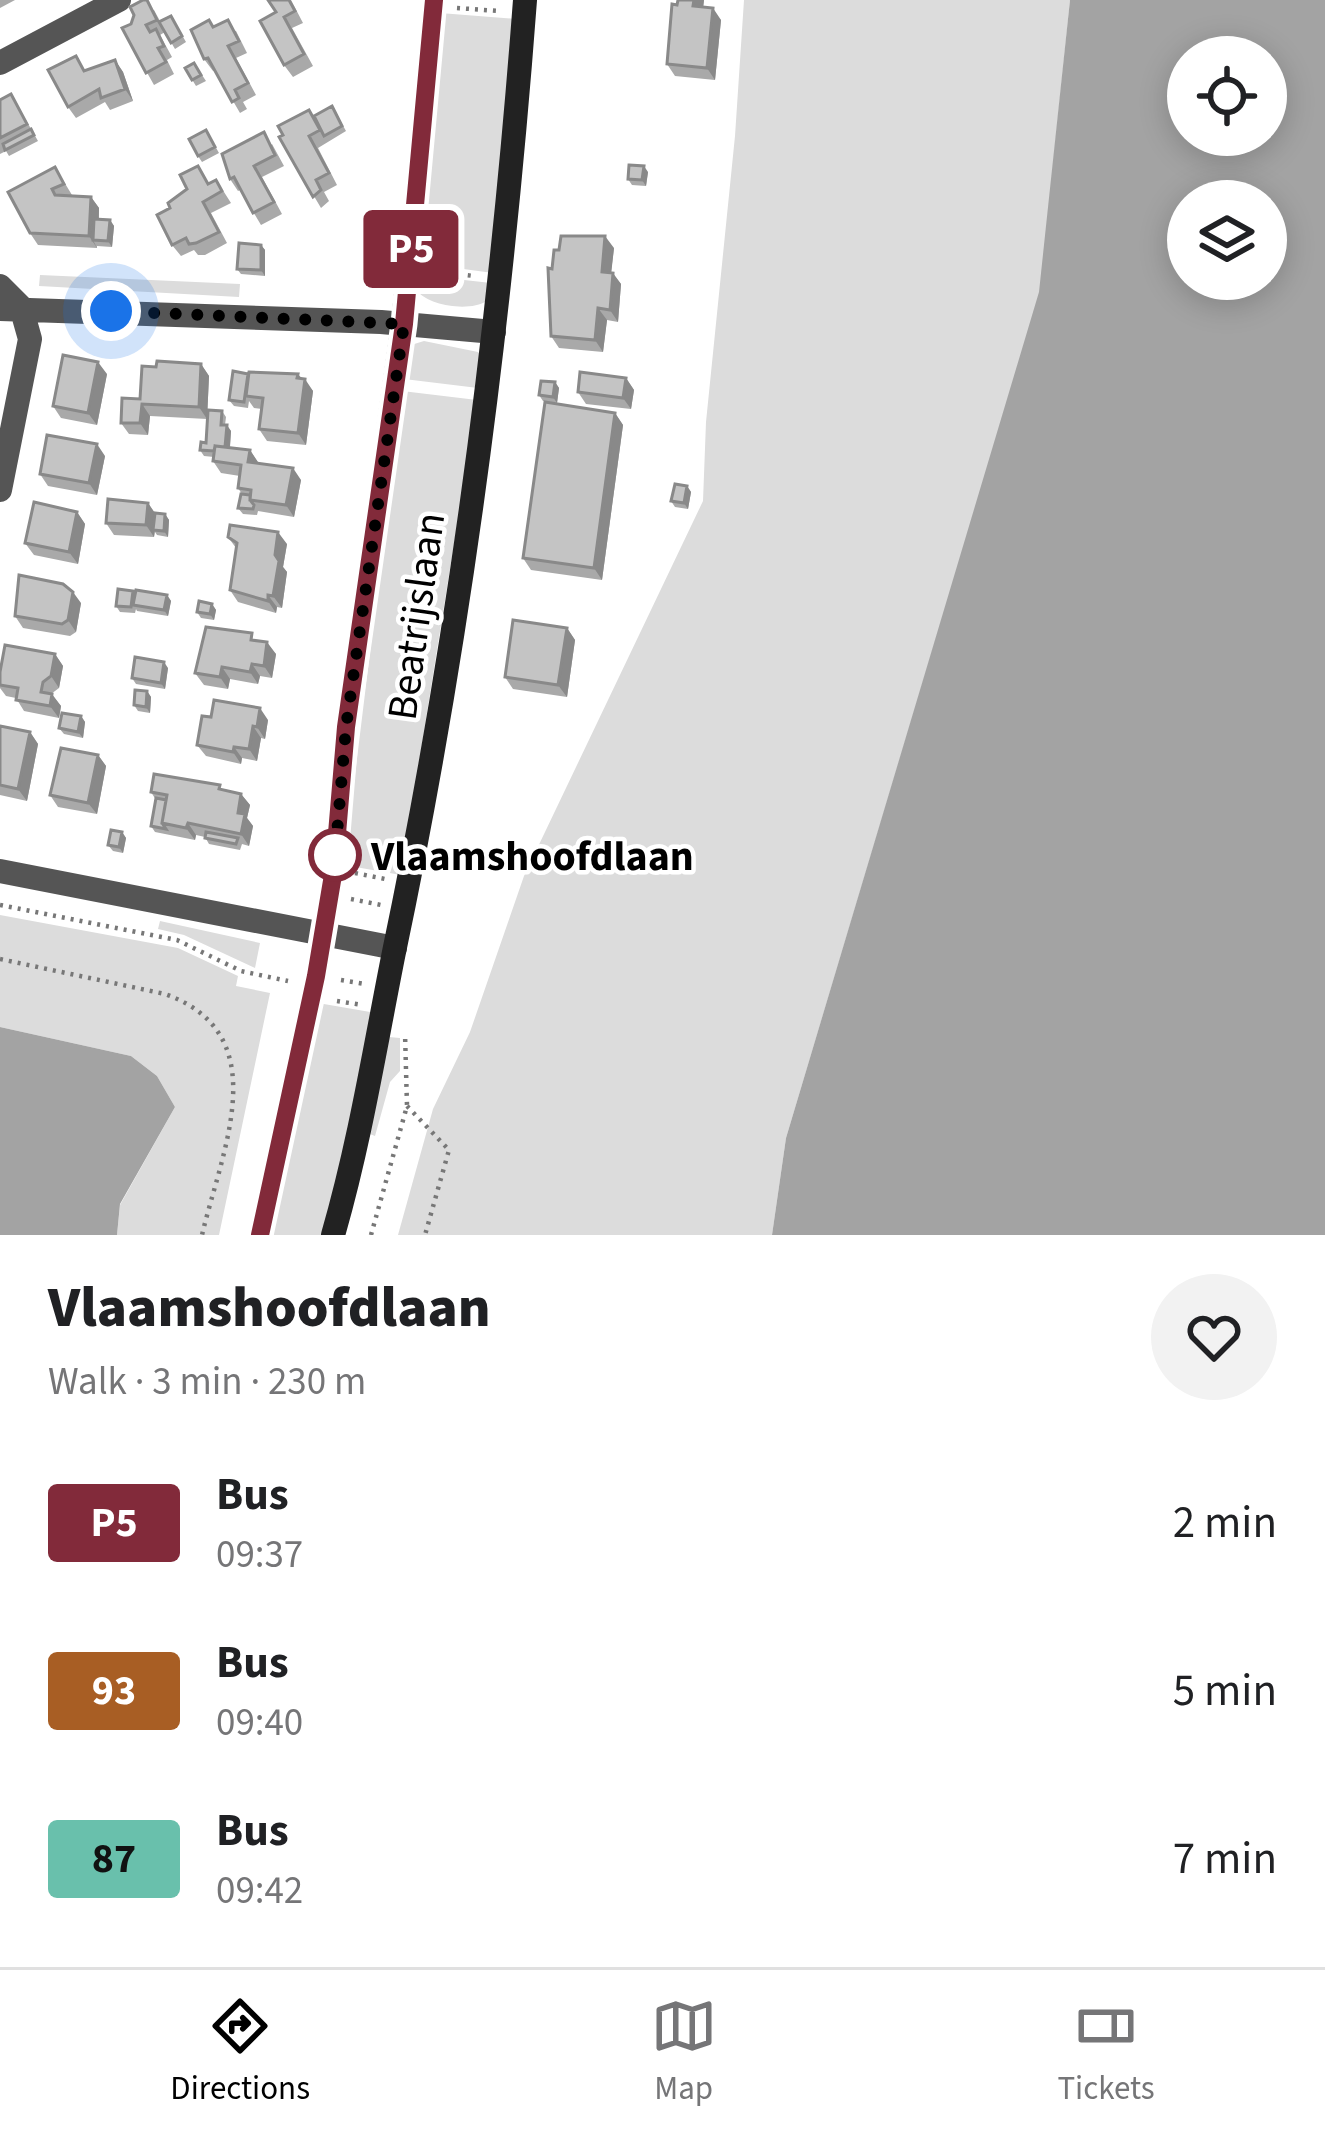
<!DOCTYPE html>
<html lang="en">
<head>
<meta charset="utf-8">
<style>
	:root { --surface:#fff; --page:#f2f2f2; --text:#202124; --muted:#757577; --line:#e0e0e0; --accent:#000 }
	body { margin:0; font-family:"Source Sans 3",sans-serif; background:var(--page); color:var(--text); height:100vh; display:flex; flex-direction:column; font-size:45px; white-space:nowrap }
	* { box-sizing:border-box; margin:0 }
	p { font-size:39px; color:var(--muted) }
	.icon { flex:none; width:66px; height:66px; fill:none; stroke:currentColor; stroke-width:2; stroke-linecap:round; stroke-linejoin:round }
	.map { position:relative; height:1235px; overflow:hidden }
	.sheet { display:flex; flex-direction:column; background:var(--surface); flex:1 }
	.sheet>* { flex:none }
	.badge { padding:0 24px; border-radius:9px; font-size:42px; line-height:78px }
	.controls { position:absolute; left:1167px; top:36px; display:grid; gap:24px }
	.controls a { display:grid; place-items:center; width:120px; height:120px; border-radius:50%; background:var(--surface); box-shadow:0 6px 30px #0003; font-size:60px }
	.you { position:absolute; width:60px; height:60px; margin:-30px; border:9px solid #fff; border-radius:50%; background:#1a73e8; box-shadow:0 0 0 18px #1a73e833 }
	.map>.badge { position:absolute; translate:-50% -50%; box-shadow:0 0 0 6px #fff }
	.round { display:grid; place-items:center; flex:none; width:126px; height:126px; border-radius:63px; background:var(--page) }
	.head { display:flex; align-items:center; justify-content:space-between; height:204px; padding:0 48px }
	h1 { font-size:57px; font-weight:800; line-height:90px }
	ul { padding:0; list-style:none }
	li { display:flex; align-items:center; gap:36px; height:168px; padding:0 48px }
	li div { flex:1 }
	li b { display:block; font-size:45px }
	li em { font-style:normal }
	li .badge { min-width:132px; font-weight:700; text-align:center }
	.dock { display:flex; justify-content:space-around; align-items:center; height:168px; border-top:3px solid var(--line); background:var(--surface); font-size:33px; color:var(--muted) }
	.dock a { display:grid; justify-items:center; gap:6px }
	.dock .selected { color:var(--accent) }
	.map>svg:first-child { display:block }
	.green { fill:#dcdcdc }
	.water { fill:#a3a3a3; fill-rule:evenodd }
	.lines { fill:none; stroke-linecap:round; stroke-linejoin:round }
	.path { stroke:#777; stroke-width:4.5; stroke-dasharray:3 6; stroke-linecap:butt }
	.street { stroke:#555; stroke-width:24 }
	.secondary { stroke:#222; stroke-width:24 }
	.wall { fill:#a9a9a9 }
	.shaded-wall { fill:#898989 }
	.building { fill:#c4c4c4; stroke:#898989; stroke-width:3 }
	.line-casing { stroke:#fff; stroke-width:27 }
	.line { stroke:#822a3a; stroke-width:18 }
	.walk { stroke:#000; stroke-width:12; stroke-dasharray:0 21.6 }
	.stop-dot { fill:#fff; stroke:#822a3a; stroke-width:6 }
	.labels { text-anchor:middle; stroke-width:9; stroke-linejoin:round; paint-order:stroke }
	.street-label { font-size:42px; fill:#000; stroke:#fff }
	.stop-label { font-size:42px; font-weight:bold; fill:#000; stroke:#fff; text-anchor:start }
</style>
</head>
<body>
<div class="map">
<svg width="1325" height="1235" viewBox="0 0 1325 1235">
	<rect width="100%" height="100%" fill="#fff"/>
	<!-- green -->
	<path class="green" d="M744 0H1070L1040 292 786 1138 772 1235H398L433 1109 470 1032 524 876 703 501 706 422 735 136Z
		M440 13 516 19 493 273 419 263Z
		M40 275 240 284 239 297 39 286Z
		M419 275 491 283 487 301C469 312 430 306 417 291Z
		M424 341 478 352 482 358 478 388 404 379 411 345Z
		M402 391 477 400 401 875 344 865Z
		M0 915 178 948 238 976 236 986 270 993 219 1235H117L120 1205 175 1107 157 1076 131 1056 0 1027Z
		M160 921 260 943 255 968 184 935 158 929Z
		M318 1003 376 1013 324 1235H269Z
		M389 1037 400 1038V1071L390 1082 375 1136 367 1133Z"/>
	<!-- water -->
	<path class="water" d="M1070 0H1325V1235H772L786 1138 1039 292ZM1188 57H1266V135H1188ZM1188 201H1266V279H1188Z
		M0 1027 131 1056 157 1076 175 1107 120 1204 117 1235H0Z"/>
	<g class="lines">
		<!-- path -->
		<path class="path" d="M457 8 499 11
			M432 271 474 276
			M355 873 385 879
			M351 899 381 905
			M0 905 177 940 241 971 288 981
			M0 959 165 994C277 1034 222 1150 202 1235
			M341 980 365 984
			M337 1001 362 1005
			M407 1106 449 1150 425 1235
			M371 1235 407 1106 405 1033"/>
		<!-- street -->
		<path class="street" d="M0 63 119 0
			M0 286 21 307 30 339 0 490
			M0 309 381 322 494 332
			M0 871 395 948"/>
		<!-- secondary -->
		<path class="secondary" d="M260 1235 316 976 334 869 346 727 403 324 434 0
			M333 1235C360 1142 375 1047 394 952 460 638 501 320 525 0"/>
	</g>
	<!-- wall -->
	<path class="wall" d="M0 0H15L0 8Z
		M268 0H291L303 23 292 28 313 66 293 77 284 65 276 12Z
		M678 0H704L703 7 721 20 715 80 675 76 667 64Z
		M154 10 160 21 171 16 186 42 175 49 165 32 160 35 172 57 167 60 174 74 154 85 122 28Z
		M213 27 236 31 247 53 236 58 256 95 243 102 247 109 240 113 215 70 213 71 204 59Z
		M115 60 123 72 133 101 110 110 105 102 76 118 68 107 86 70Z
		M194 63 206 81 196 86 185 68Z
		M11 94 38 141 9 156 6 151 0 154V100Z
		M332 106 346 131 318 148 337 185 324 192 329 201 321 208 279 137Z
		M206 130 219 153 202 162 198 156Z
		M272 144 284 166 262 177 282 214 261 225 240 190 238 191 230 179Z
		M55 167 72 195 91 197 99 208V220H110L114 226 112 247 97 246V248L38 245 30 233Z
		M648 172 646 186 632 185 628 179Z
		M209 183 224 192 231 203 211 213 227 243 205 255H198L194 250 181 256 172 245Z
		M261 245 265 250V276L241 274 237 269Z
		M614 248 611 272 621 284 618 322 607 320 603 352 559 348 551 336 552 269Z
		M201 364 209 376 207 419 150 416 148 435 129 434 121 423 140 399 156 367Z
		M107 374 97 425 61 418 53 406Z
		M248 374H298L313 391 306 445 267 441 259 429 262 409 254 408 249 401 248 408 234 406 229 400Z
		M626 378 634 390 631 409 586 404 578 392Z
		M555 382 559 388 557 403 543 401 539 395Z
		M222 411 226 417 225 425 231 431 230 448 250 450 258 463 301 480 294 517 258 511 257 515 243 514 238 508 242 494 238 488 240 476 221 473 213 461 214 457 204 456 200 450 206 443Z
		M615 413 623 425 602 580 531 570 523 558Z
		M105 456 97 495 48 486 40 474Z
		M687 486 691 492 688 509 675 507 671 501Z
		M148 503 155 513 165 514 169 520 168 537 157 535 155 532 154 537 114 535 106 523Z
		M77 512 85 524 78 564 34 555 25 543Z
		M228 537 287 544 283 567 287 572 282 608 277 607 276 613 238 602 230 590 236 548Z
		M135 594 167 595 171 601 168 616 137 611 136 609 135 613 120 612 116 606Z
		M81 603 76 632 70 636 23 628 15 616Z
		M212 604 216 610 214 620 201 618 197 612Z
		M567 628 575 640 567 697 513 689 505 677Z
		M258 641 276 654 272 678 260 676 258 684 230 679 228 689 204 685 195 673Z
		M55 654 63 666 59 688 51 694 61 706 59 718 24 711 16 698 6 696 0 688V672Z
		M168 668 165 689 136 684 132 678Z
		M147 691 151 697 150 713 138 711 134 705Z
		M81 716 85 722 83 738 64 734 59 728Z
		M268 720 265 739 261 738 257 761 242 758 241 764 206 756 197 745Z
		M0 726 30 732 38 744 27 801 0 795Z
		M98 755 106 766 97 814 58 807 50 795Z
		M151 792 241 794 250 805 247 818 253 826 249 846 242 844 240 850 209 844 205 837 196 835 195 840 155 832 151 826 156 800Z
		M122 832 126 838 123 853 113 851 108 845Z"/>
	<!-- shaded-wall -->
	<path class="shaded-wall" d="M694 0H704L702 18 693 6Z
		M713 8 721 20 715 80 707 68Z
		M115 60 123 72 133 101 125 89Z
		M644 166 648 172 646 186 642 180Z
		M91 197 99 208 98 240H93L97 248 89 236Z
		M110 220 114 226 112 247 108 241Z
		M605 236 614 248 610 284 602 272Z
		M261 245 265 250V276L261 270Z
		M613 273 621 284 618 322 610 310Z
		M598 308 607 320 603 352 595 340Z
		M98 362 107 374 97 425 88 413Z
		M201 364 209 376 207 419 199 407Z
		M298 374 304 383 305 379 313 391 306 445 298 433Z
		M626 378 634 390 631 409 623 398Z
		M555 382 559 388 557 403 553 397Z
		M142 404 150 416 148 435 140 423Z
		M615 413 623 425 602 580 594 568Z
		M227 425 231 431 229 458 225 452Z
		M97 444 105 456 97 495 89 483Z
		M250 450 258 462 256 473 248 462Z
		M293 468 301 480 294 517 286 505Z
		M687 486 691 492 688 509 684 503Z
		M148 503 156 515 154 537 146 525Z
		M77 512 85 524 78 564 69 552Z
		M165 514 169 520 168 537 164 531Z
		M278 532 287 544 283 567 287 572 282 608 273 596 275 555Z
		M73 592 81 603 76 632 68 620Z
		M167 595 171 601 168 616 164 610Z
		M268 595 277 607 276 613 268 601Z
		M212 604 216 610 214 620 210 614Z
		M567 628 575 640 567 697 558 685Z
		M267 642 276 654 272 678 264 666Z
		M55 654 63 666 59 688 51 676Z
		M164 662 168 668 165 689 161 683Z
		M252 664 260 676 258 684 250 672Z
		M222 667 230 679 228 689 220 677Z
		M147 691 151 697 150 713 146 707Z
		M52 694 61 706 59 718 50 706Z
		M260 708 268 720 265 739 257 727Z
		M81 716 85 722 83 738 78 732Z
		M253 726 261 738 257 761 249 749Z
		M30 732 38 744 27 801 18 789Z
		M234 747 242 758 241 764 233 752Z
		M98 755 106 766 97 814 88 803Z
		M241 794 250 805 247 818 253 826 249 846 241 834 238 813Z
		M188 823 196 835 195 840 186 828Z
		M122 832 126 838 123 853 119 847Z"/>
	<!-- building -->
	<path class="building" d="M143 0H147L157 20 146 25 150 32 156 29 164 46 158 48 166 62 146 73 122 28 131 24 134 15 130 7Z
		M268 0H289L295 11 284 17 304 54 284 65 260 21 276 12Z
		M678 0H694L693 6 713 8 707 68 667 64 672 4 677 5Z
		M171 16 182 36 171 43 159 22Z
		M209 20 213 27 228 20 239 41 228 46 248 83 235 90 239 98 232 102 208 58 204 59 191 30Z
		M76 56 84 71 115 60 125 89 101 98 99 89 68 107 48 70Z
		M194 63 201 75 192 80 185 68Z
		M11 94 27 124 0 138V100Z
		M332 106 342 126 324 136 314 116Z
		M309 110 320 130 309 136 329 173 316 180 321 190 313 197 279 137 283 135 278 126Z
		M31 129 34 135 5 150 3 144Z
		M206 130 215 147 198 156 189 139Z
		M264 132 275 155 254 166 274 202 253 213 234 177 230 179 222 154Z
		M629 165 644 166 642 180 628 179Z
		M198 166 208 184 216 180 222 191 203 202 219 232 196 243 189 244 186 238 172 245 157 215 170 208 168 203 187 189 180 175Z
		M55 167 64 184 52 189 55 195 91 197 89 236 30 233 8 192Z
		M94 219 110 220 108 241 93 240Z
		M561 236H605L602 272 613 273 610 310 598 308 595 340 551 336 548 268 552 269 554 250H559Z
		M239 243 261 245V270L237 269Z
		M63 355 98 362 88 413 53 406Z
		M157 361 201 364 199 407 142 404 140 423H121L122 398 140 399 142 366 156 367Z
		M233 371 248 374 244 402 229 400Z
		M249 372 298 374 297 378 305 379 298 433 259 429 263 398 246 396Z
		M580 372 626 378 623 398 578 392Z
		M541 381 555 382 553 397 539 395Z
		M545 402 615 413 594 568 523 558Z
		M208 410 222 411 221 425H227L225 447 215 446 214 451 200 450 201 442 206 443Z
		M47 435 97 444 89 483 40 474Z
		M215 446 250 450 248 462 293 468 286 505 250 500 251 490 238 488 241 465 213 461Z
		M675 484 687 486 684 503 671 501Z
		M241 494 250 495V500L254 505 253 509 238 508Z
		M108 499 148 503 146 525 106 523Z
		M34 502 77 512 69 552 25 543Z
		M155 513 165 514 164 531 153 530Z
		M230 525 278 532 275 555 279 561 273 596 268 595V601L230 590 237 543 228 537Z
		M19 575 63 584 73 592 68 620 62 624 15 616Z
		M118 589 133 591 131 607 116 606Z
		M136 590 167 595 164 610 133 605Z
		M199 601 212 604 210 614 197 612Z
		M513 620 567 628 558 685 505 677Z
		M206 627 252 633 251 640 267 642 264 666 252 664 250 672 222 667 220 677 195 673Z
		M5 645 55 654 51 676 43 682 41 692 52 694 50 706 16 700 18 688 0 685V672Z
		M135 657 164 662 161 683 132 678Z
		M135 690 147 691 146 707 134 705Z
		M214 700 260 708 257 727 253 726 249 749 234 747 233 752 197 745 202 716 211 717Z
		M62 713 81 716 78 732 59 728Z
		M0 726 30 732 18 789 0 785Z
		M61 748 98 755 88 803 50 795Z
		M154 774 220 785 219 789 241 794 238 813 245 814 241 834 188 823 186 828 162 823 167 795 151 792Z
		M156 798 166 800 162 823 166 829 151 826Z
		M111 830 122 832 119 847 108 845Z
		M206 832 238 838 236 844 205 838Z"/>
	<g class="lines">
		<!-- line casing -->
		<g class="line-casing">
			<path id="line" d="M260 1235 316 976 334 869 346 727 404 324 434 0"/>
		</g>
		<!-- line -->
		<use href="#line" class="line"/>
		<!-- walk -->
		<path class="walk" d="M111 311 404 324 346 727 334 869 335 855"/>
	</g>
	<!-- markers -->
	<circle class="stop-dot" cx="335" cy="855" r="24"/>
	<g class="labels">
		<!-- street labels -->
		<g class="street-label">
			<text transform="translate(415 616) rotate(-82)" y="15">Beatrijslaan</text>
		</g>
		<!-- stop labels -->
		<g class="stop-label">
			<text x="371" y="870">Vlaamshoofdlaan</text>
		</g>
	</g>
</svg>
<div class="controls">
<a><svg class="icon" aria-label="locate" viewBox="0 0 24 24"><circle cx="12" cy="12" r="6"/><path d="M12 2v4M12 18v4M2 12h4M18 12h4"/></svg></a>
<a><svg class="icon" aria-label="layers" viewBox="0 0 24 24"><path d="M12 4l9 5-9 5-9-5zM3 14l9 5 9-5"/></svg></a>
</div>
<div class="you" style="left:111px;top:311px"></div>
<b class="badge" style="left:411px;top:249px;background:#822a3a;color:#fff">P5</b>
</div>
<section class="sheet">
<div class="head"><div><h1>Vlaamshoofdlaan</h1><p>Walk · 3 min · 230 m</p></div><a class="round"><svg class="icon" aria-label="heart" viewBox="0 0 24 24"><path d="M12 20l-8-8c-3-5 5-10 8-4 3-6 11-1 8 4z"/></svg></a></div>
<ul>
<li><span class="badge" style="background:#822a3a;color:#fff">P5</span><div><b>Bus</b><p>09:37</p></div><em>2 min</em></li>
<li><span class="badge" style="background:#a85e24;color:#fff">93</span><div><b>Bus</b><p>09:40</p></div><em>5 min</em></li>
<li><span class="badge" style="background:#69c0ac;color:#111">87</span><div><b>Bus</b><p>09:42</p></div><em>7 min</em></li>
</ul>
</section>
<nav class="dock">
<a class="selected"><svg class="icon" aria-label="directions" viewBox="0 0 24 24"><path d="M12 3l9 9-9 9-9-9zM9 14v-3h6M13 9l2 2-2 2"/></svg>Directions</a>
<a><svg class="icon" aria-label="map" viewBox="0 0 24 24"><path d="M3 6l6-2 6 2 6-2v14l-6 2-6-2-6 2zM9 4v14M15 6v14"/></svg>Map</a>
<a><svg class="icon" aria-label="tickets" viewBox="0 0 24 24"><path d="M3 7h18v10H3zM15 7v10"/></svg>Tickets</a>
</nav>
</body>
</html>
